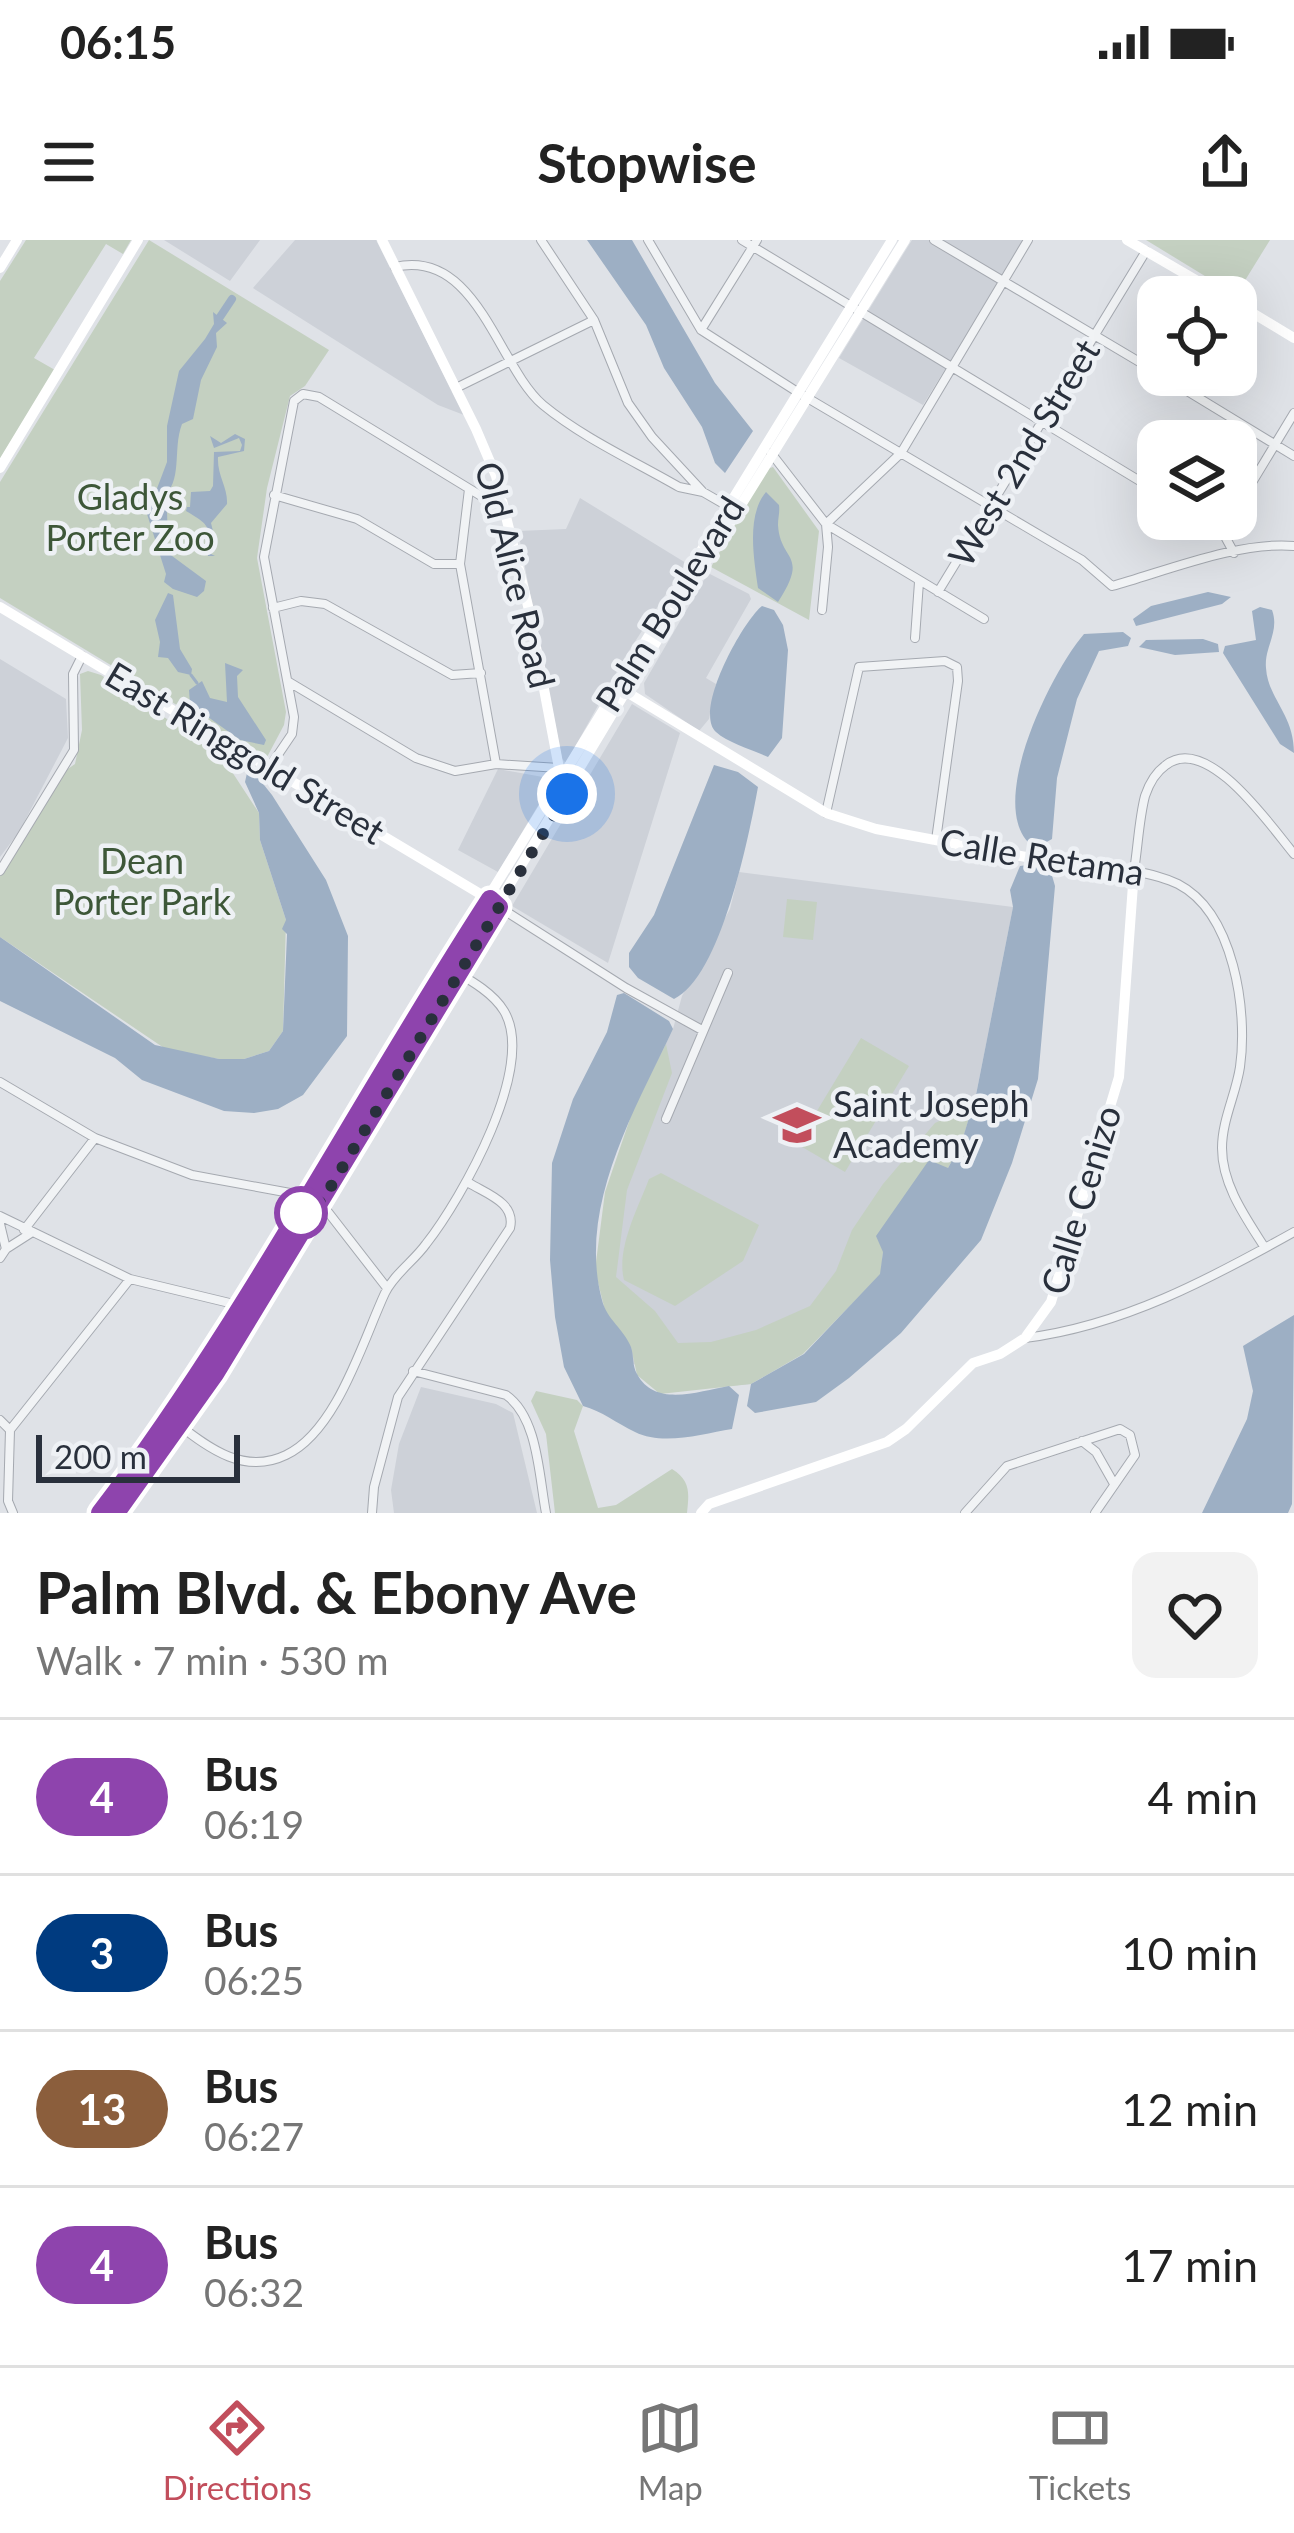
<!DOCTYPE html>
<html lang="en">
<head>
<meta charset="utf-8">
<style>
	:root { --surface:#fff; --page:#f2f2f2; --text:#222; --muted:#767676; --line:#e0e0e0; --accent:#c24e5c }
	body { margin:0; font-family:Lato,sans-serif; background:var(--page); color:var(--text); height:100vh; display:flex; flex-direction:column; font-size:45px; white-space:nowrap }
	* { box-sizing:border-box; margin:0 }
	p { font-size:39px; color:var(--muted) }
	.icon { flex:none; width:66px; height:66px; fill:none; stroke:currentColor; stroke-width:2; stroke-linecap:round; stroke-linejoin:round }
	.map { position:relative; height:1273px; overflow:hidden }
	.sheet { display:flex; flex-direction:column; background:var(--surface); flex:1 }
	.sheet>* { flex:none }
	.badge { padding:0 24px; border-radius:39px; font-size:42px; line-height:78px }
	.buttons { position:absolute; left:1137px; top:36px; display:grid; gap:24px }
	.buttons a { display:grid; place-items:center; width:120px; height:120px; border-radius:24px; background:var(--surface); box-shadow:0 12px 48px #0002; font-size:60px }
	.scale { position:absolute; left:36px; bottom:30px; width:204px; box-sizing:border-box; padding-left:12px; border:6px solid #29303c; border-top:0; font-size:33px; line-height:42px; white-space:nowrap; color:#29303c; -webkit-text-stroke:9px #eef1f5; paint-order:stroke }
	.you { position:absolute; width:60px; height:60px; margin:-30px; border:9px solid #fff; border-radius:50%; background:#1a73e8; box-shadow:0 0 0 18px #1a73e833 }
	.map>.badge { position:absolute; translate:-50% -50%; box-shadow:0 0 0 6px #fff }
	.round { display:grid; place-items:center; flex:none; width:126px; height:126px; border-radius:24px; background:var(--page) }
	.summary { display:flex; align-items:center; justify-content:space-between; height:204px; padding:0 36px }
	h1 { font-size:57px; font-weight:700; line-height:90px }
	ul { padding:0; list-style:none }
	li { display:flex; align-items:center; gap:36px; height:156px; padding:0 36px; border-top:3px solid var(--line) }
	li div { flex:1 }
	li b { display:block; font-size:45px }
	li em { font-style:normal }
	li .badge { min-width:132px; font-weight:700; text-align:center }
	.status { display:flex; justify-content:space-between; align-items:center; height:84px; padding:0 60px; background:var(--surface); direction:ltr }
	.status svg { height:33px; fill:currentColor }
	header { display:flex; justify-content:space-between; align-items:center; height:156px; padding:0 36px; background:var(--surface); font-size:54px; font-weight:700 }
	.tabs { display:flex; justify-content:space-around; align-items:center; height:168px; border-top:3px solid var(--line); background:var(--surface); font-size:33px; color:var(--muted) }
	.tabs a { display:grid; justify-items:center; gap:6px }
	.tabs .selected { color:var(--accent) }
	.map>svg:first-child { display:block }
	.built { fill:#cdd1d8 }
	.green { fill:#c4d0c1 }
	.water { fill:#9dafc4 }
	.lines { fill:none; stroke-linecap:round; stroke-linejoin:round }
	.stream { stroke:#9dafc4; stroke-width:3 }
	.canal { stroke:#9dafc4; stroke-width:8 }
	.street-casing { stroke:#a5a9b0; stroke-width:10 }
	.street { stroke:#f1f3f5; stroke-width:8 }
	.secondary { stroke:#fff; stroke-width:10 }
	.line-casing { stroke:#fff; stroke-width:27 }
	.line { stroke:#8e44ad; stroke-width:18 }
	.walk { stroke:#29303c; stroke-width:12; stroke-dasharray:0 21.6 }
	.stop-dot { fill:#fff; stroke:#8e44ad; stroke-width:6 }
	.labels { text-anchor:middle; stroke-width:9; stroke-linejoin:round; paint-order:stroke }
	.street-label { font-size:36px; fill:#29303c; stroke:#eef1f5 }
	.park-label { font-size:36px; fill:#3d5738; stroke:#eef1f5 }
	.poi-label { font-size:36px; fill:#29303c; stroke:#eef1f5; text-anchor:start }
</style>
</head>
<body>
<div class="status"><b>06:15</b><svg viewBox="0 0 49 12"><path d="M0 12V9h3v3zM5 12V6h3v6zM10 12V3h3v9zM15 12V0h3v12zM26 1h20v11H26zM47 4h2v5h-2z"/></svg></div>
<header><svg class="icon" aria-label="menu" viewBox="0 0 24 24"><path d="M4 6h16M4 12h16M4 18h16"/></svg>Stopwise<svg class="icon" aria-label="share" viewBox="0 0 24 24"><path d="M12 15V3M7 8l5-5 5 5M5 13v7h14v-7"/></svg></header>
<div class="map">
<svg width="1294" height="1273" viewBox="0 0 1294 1273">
	<rect width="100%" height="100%" fill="#dfe2e7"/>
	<!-- built -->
	<path class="built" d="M164 0H260L230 41Z
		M295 0H376L464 175 438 165 253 48Z
		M912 0H1025L923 165 839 118Z
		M580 258 686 323 625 417 566 523 562 519 518 291 566 289Z
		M708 333 749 354 751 359 706 438 716 444 709 479 699 491 645 454 644 443Z
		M0 419 66 459 68 498 19 592 0 617Z
		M632 464 680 493 608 723 512 666Z
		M498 529 554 539 498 632 458 610Z
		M739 632 1013 667 976 855 961 904 751 1144 729 1146 633 1124 606 1075 634 867 673 789 682 756 730 669Z
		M421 1147 496 1164 513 1173 537 1273H394L391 1250 399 1204Z"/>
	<!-- green -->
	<path class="green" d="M26 0H131L123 14 106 4 34 118 55 130 0 219V41Z
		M149 0 329 110 305 146 290 156 267 248 257 318 286 472 284 485 266 519 0 358V242Z
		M1146 0H1270L1236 55Z
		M773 227 819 291 809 380 711 327 767 229Z
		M88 431 101 435 221 515 259 573 260 600 286 680 283 791 269 811 244 819H219L167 810 0 697V631L62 533 75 524 82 490 80 434Z
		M787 659 817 662 813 700 783 697Z
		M861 798 909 826 845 932 797 904Z
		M666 804 672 833 627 950 616 1037 655 1071 678 1103 711 1102 756 1090 810 1066 836 1031 852 990 883 944 935 883 973 865 961 904 948 928 883 1012 881 1034 803 1114 751 1144 660 1154 637 1135 631 1107 606 1075 595 1030 605 952 634 867Z
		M661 933 759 985 743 1021 675 1066 624 1040C616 1009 638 968 649 939Z
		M536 1151 577 1160 583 1166 574 1191 598 1268 616 1265 672 1229C691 1241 689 1253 687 1273H555L546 1194 531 1161Z"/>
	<!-- water -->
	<path class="water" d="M587 0H632L715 143 753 191 725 233 715 223 702 187 664 128 646 85Z
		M213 72 227 83 216 93 217 107 201 140 193 179 182 184C172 210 184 242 161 259H153L167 222V186L179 131 205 99 214 84Z
		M235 194 245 199 244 211 218 217C217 236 228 247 227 264L211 283 214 295 211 314 215 316H208C208 285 213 287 186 271L187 267H190L191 252 210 251 213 246 214 212 240 211 242 205 239 198 214 208 210 196 221 203Z
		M766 252 779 265C780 272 778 278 778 285 780 322 810 313 778 362L758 348C754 319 746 276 766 252Z
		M159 264 167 269 168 313 206 341 204 351 197 357 173 349 164 342 166 334 147 274 149 265Z
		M1208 352 1231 357 1222 364 1136 386 1133 379 1151 366Z
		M168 353 173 355 180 409 192 429 191 435 178 432 168 418 158 417 160 402 155 380Z
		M762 366 774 370 783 385 788 410 782 498 768 517C753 510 728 503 716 492 693 471 743 381 762 366Z
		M1260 367 1272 370C1280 392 1264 407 1266 428 1268 459 1294 474 1294 513L1280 504 1223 413 1225 406 1256 400 1252 371Z
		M1123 392 1131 398 1128 406 1099 411 1077 459 1057 538 1052 599 1043 604 1028 602C988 559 1052 431 1084 394Z
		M1203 399 1218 404 1219 412 1175 415 1139 407 1146 400Z
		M225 423 243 430 237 436 238 457 266 500 264 505 240 500 190 464 189 450 202 441 210 458 227 462Z
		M714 525 738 532 758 547C749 596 721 737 674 759L638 738 629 727V713L654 675Z
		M247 533 256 535 272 555 326 640 348 696 347 796 303 855 278 869 254 873 224 871 142 840 115 818 0 761V697L155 805 219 819H244L269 811 283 791 287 694 282 689 286 680 260 600 259 573 245 542Z
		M1035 624 1051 632 1055 646 1038 839 1012 923 981 1000 901 1093 849 1138 816 1162 755 1173 747 1166 751 1144 804 1114 880 1034 883 1012 876 996 929 920 948 928 961 904 976 855 1013 667 1010 650 1020 626Z
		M624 753 669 781 673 789C635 870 577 967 602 1060 607 1080 624 1089 631 1107 634 1116 632 1125 637 1134 655 1168 699 1151 729 1146L739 1155 732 1189C702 1194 663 1206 635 1192 616 1183 602 1171 583 1166L564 1127 555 1077 550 1020 552 923 573 859 607 792 617 755Z
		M1294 1075 1292 1264 1288 1273H1202L1247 1179 1253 1151 1243 1106Z"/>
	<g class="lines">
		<!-- stream -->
		<path class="stream" d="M191 435 197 443"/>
		<!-- canal -->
		<path class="canal" d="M220 77 232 59"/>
		<!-- street casing -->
		<g class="street-casing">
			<path id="street" d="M541 0 594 80 628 163 652 197 702 251
				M648 0 701 90 799 153 1082 320 1112 346C1166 331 1239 301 1294 306
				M742 0 1158 252
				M934 0 1158 133
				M395 27C477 8 498 127 543 165 583 198 634 221 679 247L703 252 729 267
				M701 90 757 0
				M1161 135 1294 216
				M456 148 594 80
				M771 213 826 284 984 379
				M469 249 460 324 496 524
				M274 255 357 279 434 324H460
				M1236 269 1294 173
				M1202 279 1222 291
				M1230 279 1222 291 1234 313
				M938 352 1146 11
				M273 368 301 361 325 364 452 435 481 433
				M822 370 828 307 826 284 901 213 1028 0
				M915 398 919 342
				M289 442 416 518 455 531 496 524 559 528
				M269 528 292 494 294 477 264 317 294 161 303 154 319 157 491 262 502 259
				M826 573 859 427 945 421 957 427 958 441 936 600
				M0 631 74 510 73 434 82 416
				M499 667 626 748 702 790
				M0 842 95 898 192 935 312 957 321 963 387 1048
				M666 879 728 733
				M0 976 130 1039 242 1066
				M0 984 6 1009
				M24 990 95 898
				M1265 1008C1246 978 1222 945 1222 908 1222 880 1236 854 1240 827 1248 771 1234 673 1178 644 1164 637 1149 634 1134 631 1138 606 1139 579 1145 556 1149 544 1156 532 1166 525 1207 493 1270 585 1294 614
				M0 1018 6 1009 31 993
				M1025 1098C1122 1086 1210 1039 1294 992
				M413 1131 506 1155C538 1177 539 1237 546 1273
				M0 1180 10 1190 8 1261 13 1273
				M179 1185C210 1209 245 1235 286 1215 337 1191 363 1100 385 1053 394 1034 414 1021 426 1004 462 958 537 826 504 771 492 751 466 738 446 726
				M10 1190 130 1039
				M1082 1201 1096 1212 1113 1242
				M372 1273 374 1247 398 1157 510 988C516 963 487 954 469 943
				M965 1273 1007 1226 1120 1189 1130 1195 1135 1215 1095 1273"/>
		</g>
		<!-- street -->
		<use href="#street" class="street"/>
		<!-- secondary -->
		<path class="secondary" d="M382 0 476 189 496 236 529 370 559 528 568 535
			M1127 0 1225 57
			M0 28 17 0
			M1236 63 1294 98
			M0 228 138 0
			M0 367 492 661
			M620 448 826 573 876 589 1026 617 1134 631 1119 837 1051 1062 1025 1098 1000 1114 973 1123 906 1189 887 1202 709 1264 701 1273
			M100 1273 171 1179 312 957 446 726 892 0
			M116 1273 181 1187 215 1134 626 451 905 0"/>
	</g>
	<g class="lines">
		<!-- line casing -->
		<g class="line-casing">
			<path id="line" d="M100 1273C248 1078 357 864 490 659L499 667 215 1134 116 1273"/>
		</g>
		<!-- line -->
		<use href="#line" class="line"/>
		<!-- walk -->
		<path class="walk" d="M301 973 291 988 312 957 321 963 567 554"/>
	</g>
	<!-- icons -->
	<defs>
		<g id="school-bare" transform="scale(3.6)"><path d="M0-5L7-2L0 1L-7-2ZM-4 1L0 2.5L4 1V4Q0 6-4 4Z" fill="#c24e5c" stroke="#eef1f5" stroke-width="2.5" paint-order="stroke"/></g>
	</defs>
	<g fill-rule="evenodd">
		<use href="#school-bare" x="797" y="885"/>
	</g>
	<!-- markers -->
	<circle class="stop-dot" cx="301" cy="973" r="24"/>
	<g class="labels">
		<!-- street labels -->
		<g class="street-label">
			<text transform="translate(1024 213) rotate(-59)" y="13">West 2nd Street</text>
			<text transform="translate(515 335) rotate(76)" y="13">Old Alice Road</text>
			<text transform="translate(670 364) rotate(-58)" y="13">Palm Boulevard</text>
			<text transform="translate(245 513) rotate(31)" y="13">East Ringgold Street</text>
			<text transform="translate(1042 617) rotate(9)" y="13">Calle Retama</text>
			<text transform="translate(1081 960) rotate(-73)" y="13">Calle Cenizo</text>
		</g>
		<!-- park labels -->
		<g class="park-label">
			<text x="130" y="270">Gladys<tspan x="130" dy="41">Porter Zoo</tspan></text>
			<text x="142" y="634">Dean<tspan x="142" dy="41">Porter Park</tspan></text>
		</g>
		<!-- poi labels -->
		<g class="poi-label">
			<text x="833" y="877">Saint Joseph<tspan x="833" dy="41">Academy</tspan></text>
		</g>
	</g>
</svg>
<div class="buttons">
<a><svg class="icon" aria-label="locate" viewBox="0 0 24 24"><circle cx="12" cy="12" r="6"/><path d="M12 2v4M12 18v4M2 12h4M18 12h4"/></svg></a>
<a><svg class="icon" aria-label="layers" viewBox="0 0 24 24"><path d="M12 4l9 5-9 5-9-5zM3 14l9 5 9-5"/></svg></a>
</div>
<div class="scale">200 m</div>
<div class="you" style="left:567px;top:554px"></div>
</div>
<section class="sheet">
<div class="summary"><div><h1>Palm Blvd. &amp; Ebony Ave</h1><p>Walk · 7 min · 530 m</p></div><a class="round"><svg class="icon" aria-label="heart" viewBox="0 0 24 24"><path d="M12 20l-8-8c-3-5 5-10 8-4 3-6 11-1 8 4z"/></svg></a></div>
<ul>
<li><span class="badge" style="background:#8e44ad;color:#fff">4</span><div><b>Bus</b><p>06:19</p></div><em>4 min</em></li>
<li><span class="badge" style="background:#003b80;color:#fff">3</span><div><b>Bus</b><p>06:25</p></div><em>10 min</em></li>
<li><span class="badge" style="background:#8b5e3c;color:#fff">13</span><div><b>Bus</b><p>06:27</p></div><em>12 min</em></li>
<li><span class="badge" style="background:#8e44ad;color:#fff">4</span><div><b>Bus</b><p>06:32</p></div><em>17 min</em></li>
</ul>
</section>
<nav class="tabs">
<a class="selected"><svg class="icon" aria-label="directions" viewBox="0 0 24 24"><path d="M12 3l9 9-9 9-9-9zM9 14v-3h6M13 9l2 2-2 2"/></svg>Directions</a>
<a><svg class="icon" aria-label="map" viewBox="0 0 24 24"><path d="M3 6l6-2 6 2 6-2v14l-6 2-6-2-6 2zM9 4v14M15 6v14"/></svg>Map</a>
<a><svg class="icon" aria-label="tickets" viewBox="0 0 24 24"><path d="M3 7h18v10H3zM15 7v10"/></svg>Tickets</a>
</nav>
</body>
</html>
